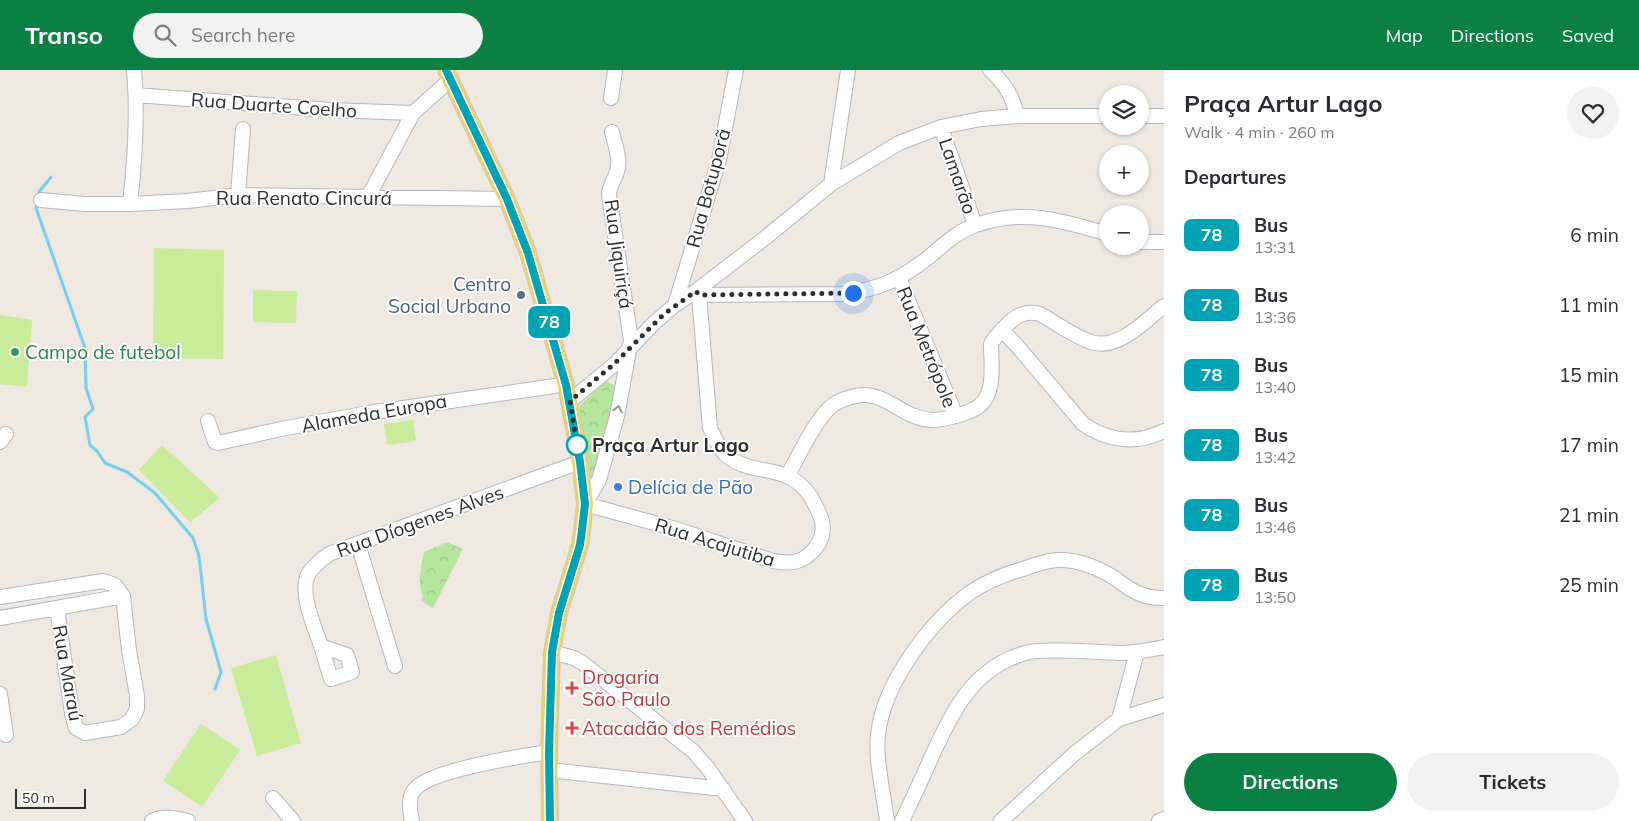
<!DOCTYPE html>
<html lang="en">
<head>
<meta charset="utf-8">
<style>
	:root { --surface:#fff; --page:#f2f2f3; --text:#2b2b33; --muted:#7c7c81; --accent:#0b8043 }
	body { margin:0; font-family:Mulish,sans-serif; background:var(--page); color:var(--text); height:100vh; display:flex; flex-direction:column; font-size:19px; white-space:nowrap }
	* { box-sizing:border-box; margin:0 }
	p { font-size:16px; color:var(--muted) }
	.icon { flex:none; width:28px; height:28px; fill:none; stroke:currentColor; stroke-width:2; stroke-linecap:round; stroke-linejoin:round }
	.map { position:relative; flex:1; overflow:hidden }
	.sheet { display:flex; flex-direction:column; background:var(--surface); width:475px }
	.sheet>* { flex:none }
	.badge { padding:0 10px; border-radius:8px; font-size:18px; line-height:32px }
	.controls { position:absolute; left:1099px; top:15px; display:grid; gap:10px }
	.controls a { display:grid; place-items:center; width:50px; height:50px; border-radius:50%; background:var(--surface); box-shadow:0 1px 4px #0004; font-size:25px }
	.scale { position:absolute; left:15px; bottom:12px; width:71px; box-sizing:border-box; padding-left:5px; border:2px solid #2e2e2e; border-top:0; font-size:14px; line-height:18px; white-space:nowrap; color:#2e2e2e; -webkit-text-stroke:4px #fff; paint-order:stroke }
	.you { position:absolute; width:25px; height:25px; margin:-12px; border:4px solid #fff; border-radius:50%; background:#1a73e8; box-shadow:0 0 0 8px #1a73e833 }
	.map>.badge { position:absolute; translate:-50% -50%; box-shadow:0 0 0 2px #fff }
	h2 { padding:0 20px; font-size:19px; line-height:45px }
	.round { display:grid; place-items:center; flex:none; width:52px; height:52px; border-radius:26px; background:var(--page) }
	.headline { display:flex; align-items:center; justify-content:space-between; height:85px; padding:0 20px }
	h1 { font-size:24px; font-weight:700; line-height:38px }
	.cta { display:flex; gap:10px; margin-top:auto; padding:10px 20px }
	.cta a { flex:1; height:58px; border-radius:30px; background:var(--accent); color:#fff; font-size:20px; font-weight:700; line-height:58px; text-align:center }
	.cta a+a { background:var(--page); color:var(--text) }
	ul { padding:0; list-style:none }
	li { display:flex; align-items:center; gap:15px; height:70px; padding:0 20px }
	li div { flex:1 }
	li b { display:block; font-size:19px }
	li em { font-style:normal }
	li .badge { min-width:55px; font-weight:700; text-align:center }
	header { display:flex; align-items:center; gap:30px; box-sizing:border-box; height:70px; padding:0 25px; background:var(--accent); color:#fff }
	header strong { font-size:24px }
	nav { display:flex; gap:28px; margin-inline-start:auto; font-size:18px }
	.search { width:350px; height:45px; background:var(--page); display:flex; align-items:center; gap:12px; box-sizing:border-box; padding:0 18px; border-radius:28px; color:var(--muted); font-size:19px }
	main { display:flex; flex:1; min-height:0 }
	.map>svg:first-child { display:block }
	.park { fill:url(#park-crowns) }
	.pitch { fill:#c9ec9a }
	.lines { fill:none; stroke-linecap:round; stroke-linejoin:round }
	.stream { stroke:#75cff0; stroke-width:3 }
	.minor-casing { stroke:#b4b7c1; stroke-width:16 }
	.major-casing { stroke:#c9c9c9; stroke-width:18 }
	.minor { stroke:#fff; stroke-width:14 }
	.major { stroke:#f2d163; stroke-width:16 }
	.oneway { stroke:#969696 }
	.line-casing { stroke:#fff; stroke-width:11 }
	.line { stroke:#00a3b4; stroke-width:8 }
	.walk { stroke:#2e2e2e; stroke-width:5; stroke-dasharray:0 9 }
	.service-dot { fill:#5c6f8a; stroke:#fff; stroke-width:2 }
	.leisure-dot { fill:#2e9e5b; stroke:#fff; stroke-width:2 }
	.stop-dot { fill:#fff; stroke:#00a3b4; stroke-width:2.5 }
	.shop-dot { fill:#3f7fe0; stroke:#fff; stroke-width:2 }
	.health-dot { fill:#e0444e; stroke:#fff; stroke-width:2 }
	.labels { text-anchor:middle; stroke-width:4; stroke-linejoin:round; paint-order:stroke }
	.street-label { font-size:19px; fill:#2e2e2e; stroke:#fff }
	.service-label { font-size:19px; fill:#4e5e75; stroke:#fff; text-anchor:end }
	.leisure-label { font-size:19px; fill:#27864d; stroke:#fff; text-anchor:start }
	.stop-label { font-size:19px; font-weight:bold; fill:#2e2e2e; stroke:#fff; text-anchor:start }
	.shop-label { font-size:19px; fill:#366cbe; stroke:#fff; text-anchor:start }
	.health-label { font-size:19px; fill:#be3a42; stroke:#fff; text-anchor:start }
</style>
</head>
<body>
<header>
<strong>Transo</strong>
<div class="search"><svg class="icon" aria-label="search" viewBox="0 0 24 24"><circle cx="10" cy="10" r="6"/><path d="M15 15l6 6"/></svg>Search here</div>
<nav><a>Map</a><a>Directions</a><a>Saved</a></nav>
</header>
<main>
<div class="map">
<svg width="1164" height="751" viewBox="0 0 1164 751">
	<defs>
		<pattern id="park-crowns" width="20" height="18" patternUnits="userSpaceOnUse" patternTransform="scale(1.25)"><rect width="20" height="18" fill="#b6e59e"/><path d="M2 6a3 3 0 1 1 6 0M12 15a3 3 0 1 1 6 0" fill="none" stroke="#9dc588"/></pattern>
	</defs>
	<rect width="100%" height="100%" fill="#efe9e1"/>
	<!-- park -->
	<path class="park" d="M606 311 614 315 617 324 595 407 592 409 590 406 579 340 580 335Z
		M447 472 463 479 433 538 421 531 423 527C417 511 421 498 424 482Z"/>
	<!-- pitch -->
	<path class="pitch" d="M154 178 224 180 223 289 153 288Z
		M253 220 297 221 296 253 253 252Z
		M0 245 32 250 27 317 0 314Z
		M413 350 416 371 387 375 384 354Z
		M162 375 220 428 190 452 139 400Z
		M276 585 301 673 257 686 231 598Z
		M201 654 240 680 202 737 163 711Z"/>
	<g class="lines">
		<!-- stream -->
		<path class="stream" d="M51 107 39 122 36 138 85 278 86 318 93 339 85 347 90 375 97 381 105 393 127 402 155 423 193 468 199 486 206 549 221 602 215 619"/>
		<!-- minor casing -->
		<g class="minor-casing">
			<path id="minor" d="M990 0C1005 14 1013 26 1017 46
				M136 25 330 40 413 43
				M611 28 615 0
				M1140 46H1164
				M941 57 975 155
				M612 62C615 75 621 89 617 102 614 111 609 116 609 125L631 270 617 346 599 410 585 434 676 459 773 491C785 493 796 494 806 487 818 478 825 466 822 451 820 443 815 435 811 427 787 390 752 409 725 384 718 377 714 366 710 358L699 225
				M831 114 848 0
				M238 125 243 59
				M368 127 413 43 450 10
				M41 130 85 134H130L188 131 238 125 507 129
				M130 134C135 90 138 45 134 0
				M1140 172H1164
				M899 208 956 346
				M696 221 699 225 842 224C878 220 901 209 929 187 943 175 958 161 976 155 1023 138 1063 151 1108 164
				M675 235 719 90 736 0
				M1002 260 1019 278 1083 354C1108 371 1136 375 1164 361
				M570 331 615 294 654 253 675 235 696 221 765 168 831 114 899 73 941 57 981 49 1017 46H1108
				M208 351 215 372 218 373 281 359 368 343 555 316
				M0 372 6 364
				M788 405C798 387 819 342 836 333 884 309 892 347 932 350 942 350 953 347 962 344 968 342 974 340 979 336 996 324 991 292 991 274 994 268 999 263 1004 258 1015 246 1024 240 1040 244 1056 253 1073 266 1091 272 1118 281 1145 251 1164 236
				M358 474 395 596
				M0 527 103 511 115 515 123 526 129 580 137 626V639L132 649 121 657 85 663 76 658 72 644 57 538
				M0 548 123 526
				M321 576C315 558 298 521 309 503 314 495 321 490 329 484L580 392
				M321 576 347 585 352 602 331 609Z
				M552 582 574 588 584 594 693 681 707 697 745 751
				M0 624 6 665
				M1119 649 1137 582
				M549 700 723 719
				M273 728 293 751
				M152 751C164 745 174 748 188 751
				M412 751C410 740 407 726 416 718 433 700 522 686 549 682
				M887 751C884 725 875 690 878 665 883 614 930 551 971 522 986 512 1005 504 1023 499 1034 495 1047 490 1059 490 1080 490 1099 498 1116 509 1123 514 1130 520 1138 523 1146 527 1155 528 1164 528
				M902 751C912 730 922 709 931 688 949 649 967 608 1009 589 1018 585 1028 581 1038 581 1065 579 1092 582 1119 583 1134 583 1149 580 1164 577
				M1001 751 1074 684 1119 649 1164 635
				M1159 751 1164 749"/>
		</g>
		<!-- major casing -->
		<g class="major-casing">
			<path id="major" d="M446 0 507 129 528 183 566 315 580 392 585 434 582 460 580 475 559 543 552 582 549 682 550 751"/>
		</g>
		<!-- minor -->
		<use href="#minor" class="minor"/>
		<!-- major -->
		<use href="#major" class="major"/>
	</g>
	<!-- one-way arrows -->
	<defs><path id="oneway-chevron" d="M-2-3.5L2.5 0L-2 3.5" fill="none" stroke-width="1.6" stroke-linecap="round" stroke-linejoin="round" transform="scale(1.25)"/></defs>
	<use class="oneway" href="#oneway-chevron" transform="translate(618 339) rotate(-78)"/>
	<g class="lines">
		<!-- line casing -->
		<g class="line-casing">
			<path id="line" d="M446 0 507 129 528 183 566 315 580 392 585 434 582 460 580 475 559 543 552 582 549 682 550 751"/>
		</g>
		<!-- line -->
		<use href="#line" class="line"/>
		<!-- walk -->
		<path class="walk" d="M577 375V376L570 331 614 294 664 244 696 221 699 225 853 223"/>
	</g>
	<!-- markers -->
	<circle class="service-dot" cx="521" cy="225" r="5"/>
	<circle class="leisure-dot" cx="15" cy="282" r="5"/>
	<circle class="stop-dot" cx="577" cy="375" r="10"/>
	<circle class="shop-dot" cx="618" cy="417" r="5"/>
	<g class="health-dot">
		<path d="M569.5 610.5h5v5h5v5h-5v5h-5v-5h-5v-5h5z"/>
		<path d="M569.5 650.5h5v5h5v5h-5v5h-5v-5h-5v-5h5z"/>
	</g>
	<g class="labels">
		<!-- street labels -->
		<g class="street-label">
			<text transform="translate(274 35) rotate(4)" y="7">Rua Duarte Coelho</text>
			<text transform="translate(958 106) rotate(71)" y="7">Lamarão</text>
			<text transform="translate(708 118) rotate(-75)" y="7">Rua Botuporã</text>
			<text x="304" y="135">Rua Renato Cincurá</text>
			<text transform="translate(619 184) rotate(82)" y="7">Rua Jiquiriçá</text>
			<text transform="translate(927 277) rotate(68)" y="7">Rua Metrópole</text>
			<text transform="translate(374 343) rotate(-10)" y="7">Alameda Europa</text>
			<text transform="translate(420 451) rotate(-20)" y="7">Rua Díogenes Alves</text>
			<text transform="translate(715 472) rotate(17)" y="7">Rua Acajutiba</text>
			<text transform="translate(68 603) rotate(80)" y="7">Rua Maraú</text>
		</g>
		<!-- service labels -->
		<g class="service-label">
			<text x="511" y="221">Centro<tspan x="511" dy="22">Social Urbano</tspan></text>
		</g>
		<!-- leisure labels -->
		<g class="leisure-label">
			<text x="25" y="289">Campo de futebol</text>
		</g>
		<!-- stop labels -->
		<g class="stop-label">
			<text x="592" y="382">Praça Artur Lago</text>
		</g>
		<!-- shop labels -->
		<g class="shop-label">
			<text x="628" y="424">Delícia de Pão</text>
		</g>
		<!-- health labels -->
		<g class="health-label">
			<text x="582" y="614">Drogaria<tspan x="582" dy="22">São Paulo</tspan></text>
			<text x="582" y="665">Atacadão dos Remédios</text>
		</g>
	</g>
</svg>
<div class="controls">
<a><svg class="icon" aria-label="layers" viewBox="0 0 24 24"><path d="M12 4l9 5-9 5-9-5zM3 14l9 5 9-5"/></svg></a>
<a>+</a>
<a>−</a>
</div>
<div class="scale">50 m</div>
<div class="you" style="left:853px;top:223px"></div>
<b class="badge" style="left:549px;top:252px;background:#00a3b4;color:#fff">78</b>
</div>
<section class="sheet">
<div class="headline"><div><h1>Praça Artur Lago</h1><p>Walk · 4 min · 260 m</p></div><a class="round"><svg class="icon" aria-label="heart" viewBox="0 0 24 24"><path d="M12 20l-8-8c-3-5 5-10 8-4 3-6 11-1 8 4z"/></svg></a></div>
<h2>Departures</h2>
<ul>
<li><span class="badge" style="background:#00a3b4;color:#fff">78</span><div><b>Bus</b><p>13:31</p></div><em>6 min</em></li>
<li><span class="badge" style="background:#00a3b4;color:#fff">78</span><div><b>Bus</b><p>13:36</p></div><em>11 min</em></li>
<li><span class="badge" style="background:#00a3b4;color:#fff">78</span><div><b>Bus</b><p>13:40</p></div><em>15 min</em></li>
<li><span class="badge" style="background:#00a3b4;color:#fff">78</span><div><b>Bus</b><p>13:42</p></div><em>17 min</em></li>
<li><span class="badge" style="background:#00a3b4;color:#fff">78</span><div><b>Bus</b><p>13:46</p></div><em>21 min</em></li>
<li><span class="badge" style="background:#00a3b4;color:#fff">78</span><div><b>Bus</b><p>13:50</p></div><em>25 min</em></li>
</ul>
<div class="cta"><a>Directions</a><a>Tickets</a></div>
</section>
</main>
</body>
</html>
